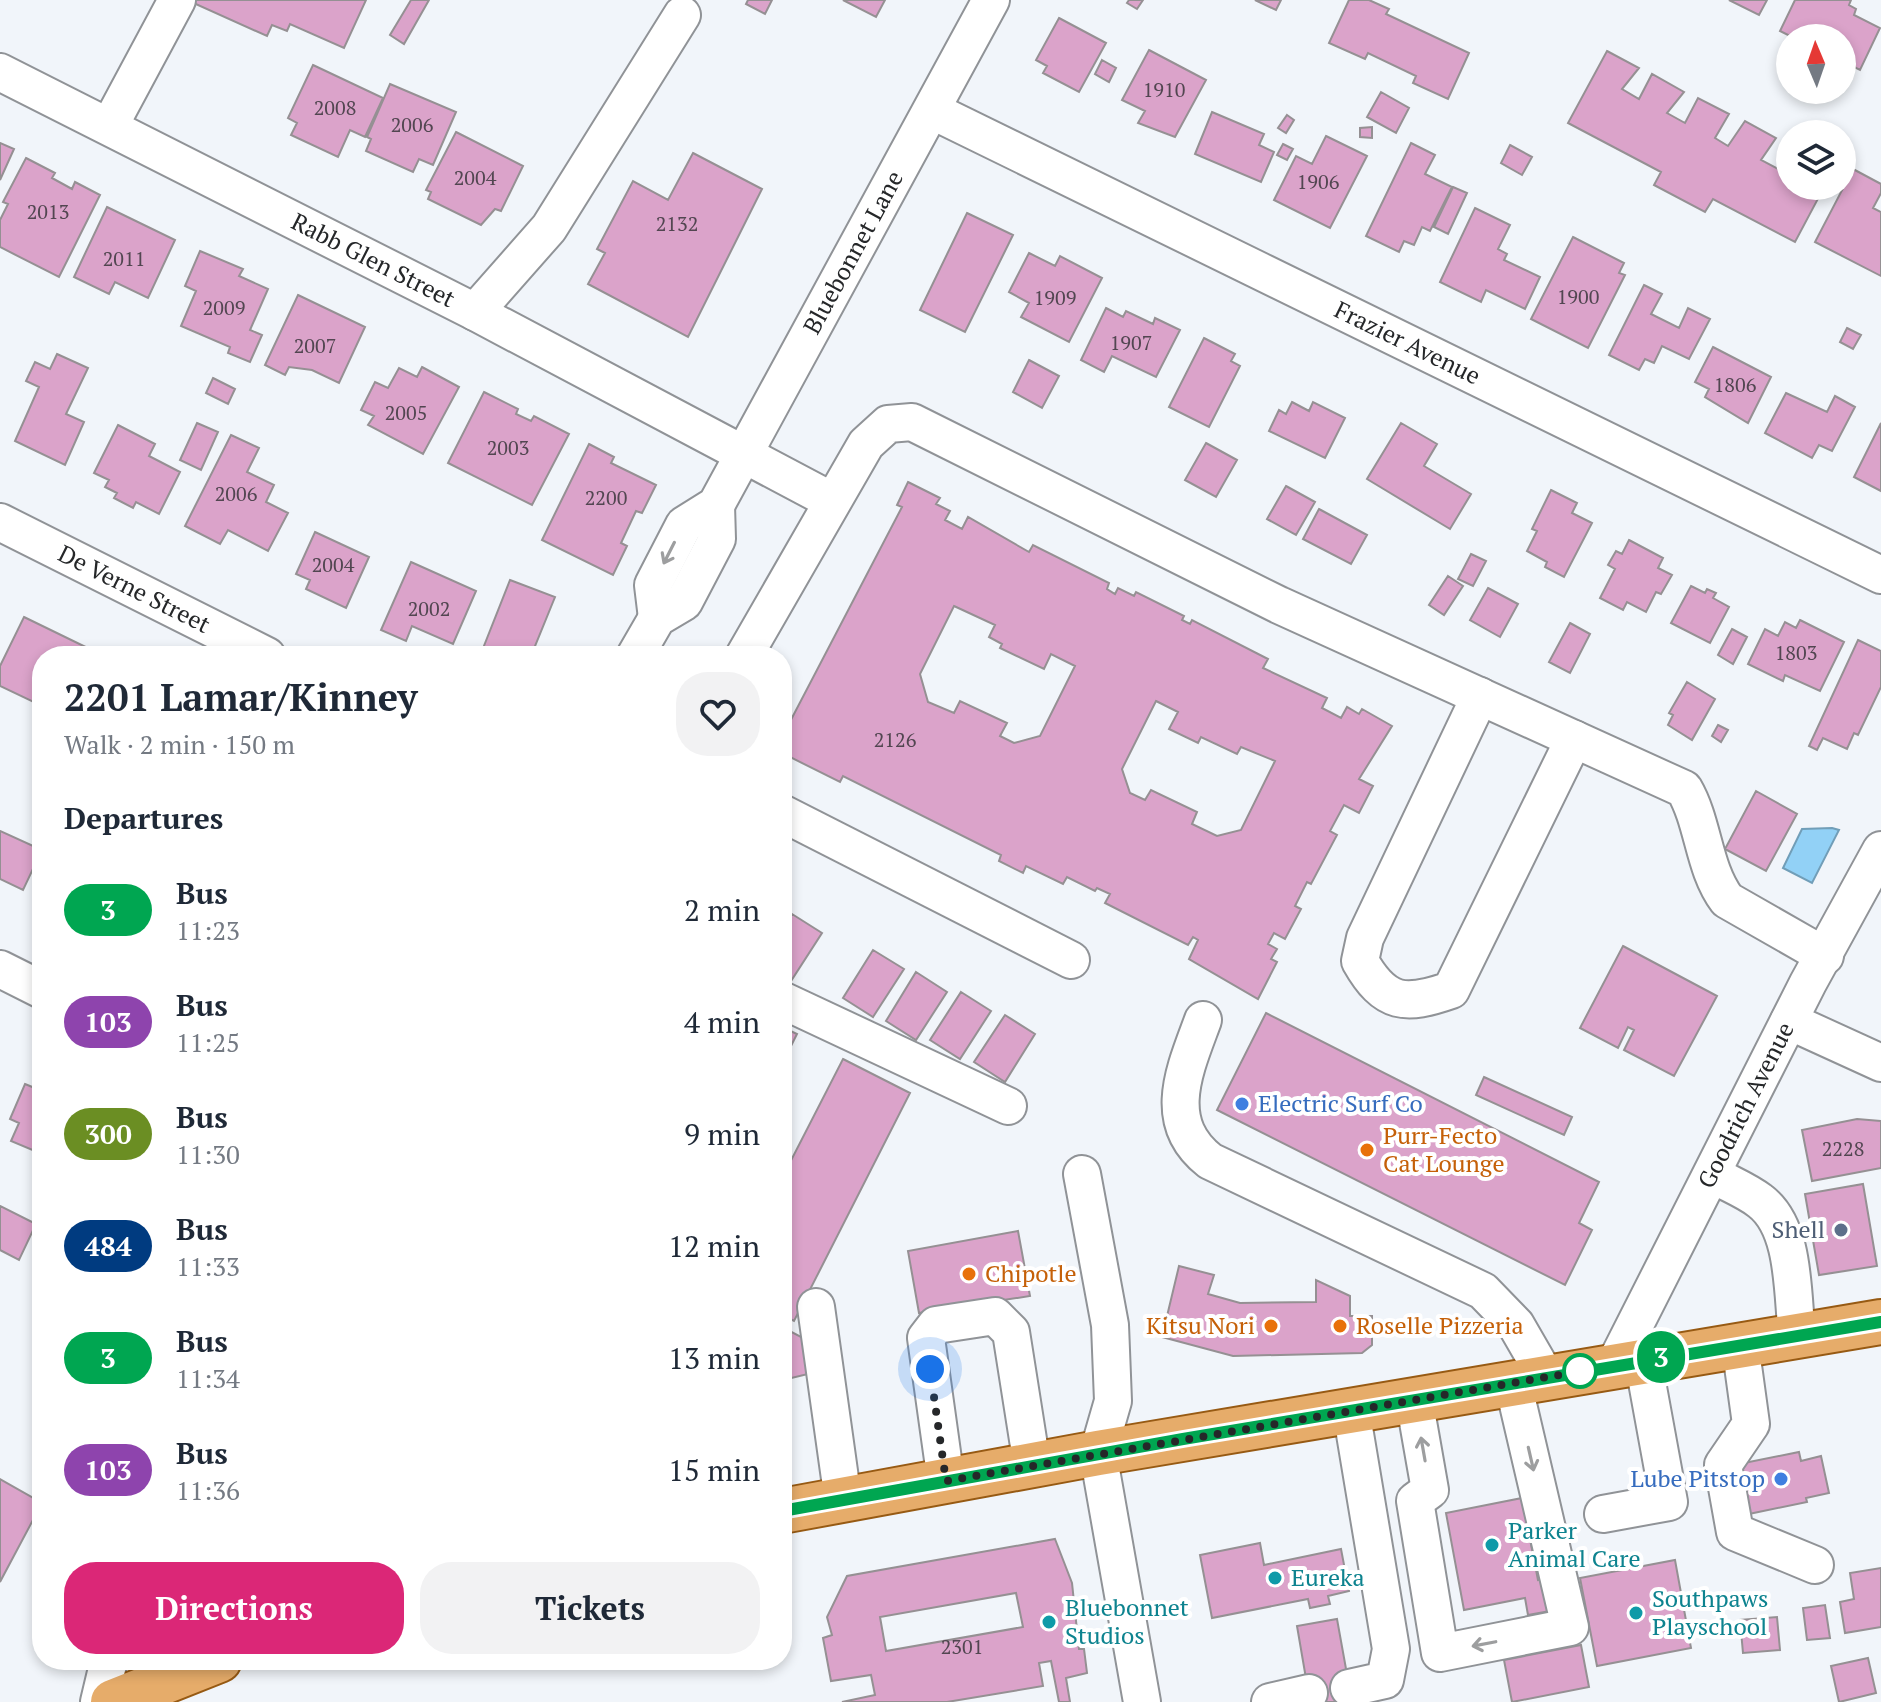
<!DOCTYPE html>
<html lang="en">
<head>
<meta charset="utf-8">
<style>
	:root { --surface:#fff; --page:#f2f2f3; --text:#1f2937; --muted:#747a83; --accent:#db2777 }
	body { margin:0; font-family:"PT Serif",serif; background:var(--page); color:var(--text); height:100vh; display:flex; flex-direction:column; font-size:30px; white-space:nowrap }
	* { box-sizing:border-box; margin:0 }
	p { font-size:26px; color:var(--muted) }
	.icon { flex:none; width:44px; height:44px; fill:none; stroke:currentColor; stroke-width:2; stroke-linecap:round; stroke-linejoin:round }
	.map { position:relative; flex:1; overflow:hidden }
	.panel { position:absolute; left:32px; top:646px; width:760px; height:1024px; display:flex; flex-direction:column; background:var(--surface); border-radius:32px; box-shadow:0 4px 12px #0003 }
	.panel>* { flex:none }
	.badge { padding:0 16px; border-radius:26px; font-size:28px; line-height:52px }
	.needle { width:52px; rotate:358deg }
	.buttons { position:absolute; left:1776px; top:24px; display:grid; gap:16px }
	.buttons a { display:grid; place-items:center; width:80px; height:80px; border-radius:50%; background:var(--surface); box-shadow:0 4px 12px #0003; font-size:40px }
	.you { position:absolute; width:40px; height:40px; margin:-20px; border:6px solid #fff; border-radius:50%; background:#1a73e8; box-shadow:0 0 0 12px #1a73e833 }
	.map>.badge { position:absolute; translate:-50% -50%; box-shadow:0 0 0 4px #fff }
	h2 { padding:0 32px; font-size:30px; line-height:72px }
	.round { display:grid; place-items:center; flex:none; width:84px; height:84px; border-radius:32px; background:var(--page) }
	.summary { display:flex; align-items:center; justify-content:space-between; height:136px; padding:0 32px }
	h1 { font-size:38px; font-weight:700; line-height:60px }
	.button { display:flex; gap:16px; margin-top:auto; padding:16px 32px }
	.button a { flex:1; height:92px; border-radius:32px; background:var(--accent); color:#fff; font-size:32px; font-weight:700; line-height:92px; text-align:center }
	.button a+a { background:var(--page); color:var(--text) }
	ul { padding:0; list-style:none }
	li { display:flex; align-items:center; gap:24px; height:112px; padding:0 32px }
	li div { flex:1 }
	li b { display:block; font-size:30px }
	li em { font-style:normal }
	li .badge { min-width:88px; font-weight:700; text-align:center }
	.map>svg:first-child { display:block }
	.water { fill:#92d1f6; stroke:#719eb8; stroke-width:2 }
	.building { fill:#dba3ca; stroke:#959093; stroke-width:2; fill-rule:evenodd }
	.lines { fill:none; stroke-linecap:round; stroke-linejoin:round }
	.minor-casing { stroke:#909397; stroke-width:40 }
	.major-casing { stroke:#975a13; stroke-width:48 }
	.minor { stroke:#fff; stroke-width:36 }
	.major { stroke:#e6ac6a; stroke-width:44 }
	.oneway { stroke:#9d9e9f }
	.line-casing { stroke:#fff; stroke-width:18 }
	.line { stroke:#00a651; stroke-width:12 }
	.walk { stroke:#252729; stroke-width:8; stroke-dasharray:0 14.4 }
	.shop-dot { fill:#3f7fe0; stroke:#fff; stroke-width:3 }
	.food-dot { fill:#e8710a; stroke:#fff; stroke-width:3 }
	.service-dot { fill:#5c6f8a; stroke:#fff; stroke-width:3 }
	.stop-dot { fill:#fff; stroke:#00a651; stroke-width:4 }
	.culture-dot { fill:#0f9aa8; stroke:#fff; stroke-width:3 }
	.labels { text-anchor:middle; stroke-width:8; stroke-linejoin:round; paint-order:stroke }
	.number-label { font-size:20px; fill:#524651 }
	.street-label { font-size:24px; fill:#252729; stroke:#fff }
	.shop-label { font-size:24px; fill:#366cbe; stroke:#fff; text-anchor:start }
	.food-label { font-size:24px; fill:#c56008; stroke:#fff; text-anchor:start }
	.service-label { font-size:24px; fill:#4e5e75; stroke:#fff; text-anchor:end }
	.culture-label { font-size:24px; fill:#0d838f; stroke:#fff; text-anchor:start }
</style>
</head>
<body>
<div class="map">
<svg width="1881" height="1702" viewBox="0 0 1881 1702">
	<rect width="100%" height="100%" fill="#f1f5fa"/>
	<!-- water -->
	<path class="water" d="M1832 828 1839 830 1812 883 1783 868 1802 829Z"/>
	<!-- building -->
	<path class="building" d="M187 0H366L344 48 290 24 287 31 272 25 267 36Z
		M411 0H429L404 44 390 35Z
		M748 0H772L765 14 746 4Z
		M843 0H885L876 17Z
		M1129 0H1143L1137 9 1127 3Z
		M1255 0H1281L1276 10Z
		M1349 0H1369L1389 9 1386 14 1469 53 1448 99 1413 83 1416 76 1368 53 1365 59 1329 43Z
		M1729 0H1767L1759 15Z
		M1795 0H1851L1849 5 1856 9 1854 15 1880 28 1860 70 1842 61V38H1794L1780 31Z
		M1059 18 1106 43 1079 92 1043 73 1047 66 1036 60Z
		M1149 50 1206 80 1175 137 1138 123 1145 111 1122 100Z
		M1607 51 1639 68 1622 89 1639 99 1652 74 1684 92 1667 113 1685 123 1698 98 1729 114 1715 138 1728 146 1745 121 1776 138 1761 160 1778 169 1790 147V186H1808L1821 193 1795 242 1713 199 1705 212 1654 185 1661 172 1568 123Z
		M1102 60 1116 68 1109 82 1095 74Z
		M313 65 383 98 365 137 350 130 338 157 291 135 297 123 288 118Z
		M390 84 456 112 433 165 419 159 413 172 366 151 371 139 367 137Z
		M1381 92 1409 108 1396 133 1367 117Z
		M1212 112 1264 134 1259 145 1274 152 1261 182 1195 154Z
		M1287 115 1294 120 1286 133 1278 128Z
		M1372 127V138L1360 137V128Z
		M456 132 523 166 501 211 495 209 481 225 428 199 431 192 426 190Z
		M1326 136 1367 156 1330 228 1274 200 1296 156 1312 164Z
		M0 143 14 149 0 180Z
		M1411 143 1435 155 1425 174 1452 187 1430 231 1422 227 1414 245 1404 241 1399 252 1366 236Z
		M1283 144 1293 149 1287 160 1277 155Z
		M1510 145 1532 157 1522 175 1501 163Z
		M693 153 762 189 688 337 588 284 605 253 597 249 633 181 668 200Z
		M26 158 55 173 52 178 72 189 75 182 100 195 59 277 0 247V220L8 204 3 202Z
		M1853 169 1881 184V193L1873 208 1881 212V276L1815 242Z
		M1453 187 1467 193 1448 234 1434 227Z
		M107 207 175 240 148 298 115 282 109 294 74 277Z
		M1475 208 1510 225 1498 249 1507 254 1504 260 1540 277 1525 309 1486 290 1481 302 1440 282Z
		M967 213 1013 235 965 332 920 310Z
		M1573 237 1624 263 1619 273 1625 275 1588 348 1531 319Z
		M200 251 243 269 239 276 268 289 250 330 262 335 250 362 228 353 230 347 181 326 196 291 185 286Z
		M1029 253 1055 266 1060 256 1102 278 1069 342 1021 317 1029 303 1009 292Z
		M1644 285 1662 294 1651 314 1679 328 1688 308 1710 319 1689 359 1662 346 1654 363 1645 359 1639 370 1609 355Z
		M298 295 365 327 339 383 312 370 289 367 285 375 265 365Z
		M1106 308 1123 317 1126 311 1153 324 1155 318 1180 330 1156 377 1112 356 1104 372 1081 360Z
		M1847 328 1861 335 1853 349 1840 342Z
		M1204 338 1235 354 1231 361 1240 366 1209 427 1169 407Z
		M1713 347 1771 377 1748 423 1705 397 1709 389 1695 382Z
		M57 354 88 368 66 414 84 422 65 465 15 441 39 387 26 381 35 362 50 369Z
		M1029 360 1059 376 1042 408 1013 392Z
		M422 367 459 387 423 454 368 425 374 416 361 410 375 382 388 388 399 368 417 377Z
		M213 378 235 389 228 404 206 393Z
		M484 392 518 409 516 414 531 421 534 416 569 434 532 505 448 463Z
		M1786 393 1827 412 1835 396 1855 407 1832 451 1819 445 1812 458 1765 433Z
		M1292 402 1309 411 1313 402 1345 418 1325 458 1269 431 1279 410 1286 414Z
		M197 423 218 432 201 470 180 460Z
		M1401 423 1437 444 1424 466 1471 494 1450 529 1367 479Z
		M1881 423V491L1854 477Z
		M118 425 155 444 149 456 180 472 159 514 136 502 133 508 114 498 117 493 105 487 109 480 94 473Z
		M231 435 259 448 247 472 274 485 266 502 288 513 268 551 228 530 220 544 185 526Z
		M1206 443 1237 460 1216 497 1185 480Z
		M589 444 614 457 611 463 656 485 642 513 636 511 621 543 627 546 613 575 542 540Z
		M908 482 940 498 936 504 950 511 945 520 962 529 968 517 1029 552 1033 545 1109 583 1107 589 1115 594 1118 588 1134 596 1136 592 1184 616 1182 620 1190 624 1192 620 1268 659 1263 668 1327 698 1322 708 1341 718 1347 707 1359 714 1362 709 1392 726 1359 779 1373 786 1359 813 1344 805 1330 831 1337 835 1311 884 1307 882 1295 906 1301 909 1285 939 1274 933 1268 944 1277 949 1271 959 1277 962 1258 999 1189 959 1198 940 1193 937 1188 945 1105 903 1110 894 1097 888 1095 891 1067 877 1063 884 1026 866 1023 873 999 861 1001 855 843 776 840 782 782 753V737L902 507 897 505ZM954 606 995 625 989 637 1002 644 1000 648 1044 669 1051 654 1075 666 1040 736 1014 743 1000 736 1007 723 960 701 954 713 928 702 920 674ZM1156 701 1178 712 1169 729 1198 743 1201 737 1237 754 1241 747 1275 761 1241 830 1217 836 1192 824 1197 812 1151 790 1145 800 1130 793 1122 769Z
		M1286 486 1315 502 1296 535 1267 519Z
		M1551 490 1577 503 1572 513 1592 523 1564 577 1545 567 1547 562 1527 551 1537 531 1532 529Z
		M1319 509 1367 535 1351 564 1303 539Z
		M315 532 369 557 346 608 306 589 310 580 296 574Z
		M1629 540 1663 558 1658 568 1672 575 1661 594 1656 592 1646 612 1627 602 1623 610 1600 598 1615 569 1608 565 1616 551 1622 554Z
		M1471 554 1486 561 1473 586 1458 579Z
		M411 562 476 591 453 644 412 626 406 641 381 630Z
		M1448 576 1463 586 1444 615 1429 605Z
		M510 580 555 597 553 602 531 656H480Z
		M1691 586 1705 593 1707 589 1716 593 1713 598 1729 607 1710 643 1671 623Z
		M1488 588 1518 604 1500 637 1470 620Z
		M24 617 96 652 94 656H42V706L0 686V666Z
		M1800 620 1844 642 1820 691 1785 675 1783 681 1748 664 1765 629 1778 636 1785 622 1796 628Z
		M1570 623 1590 634 1570 673 1549 662Z
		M1732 629 1747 637 1733 664 1718 655Z
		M1858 640 1881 651V687L1858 735 1854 733 1847 749 1823 738 1817 750 1809 746Z
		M1687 682 1715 699 1692 740 1668 725 1673 715 1669 713Z
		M1718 725 1728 730 1721 742 1712 736Z
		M1756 791 1797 814 1766 871 1725 849Z
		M0 831 42 850 23 890 0 879Z
		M792 914 822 933 791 981 782 975V929Z
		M1623 946 1717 996 1674 1076 1624 1050 1634 1030 1628 1027 1618 1048 1580 1028Z
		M873 950 904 969 873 1017 843 998Z
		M916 972 947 992 916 1040 886 1021Z
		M961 992 991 1011 960 1059 930 1040Z
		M1266 1013 1599 1182 1579 1223 1592 1230 1565 1285 1217 1110Z
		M1005 1015 1035 1034 1005 1082 974 1062Z
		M782 1027 797 1034 782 1064Z
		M843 1059 910 1093 794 1321 782 1315V1178Z
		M1484 1077 1572 1117 1564 1135 1476 1095Z
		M25 1084 42 1091V1154L11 1141 19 1123 10 1119Z
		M1857 1119 1881 1121V1168L1812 1181 1802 1130Z
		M1863 1184 1877 1266 1819 1275 1805 1194Z
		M0 1206 36 1224 19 1260 0 1250Z
		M1018 1231 1030 1296 919 1313 908 1251Z
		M1179 1266 1214 1275 1208 1294 1240 1303 1316 1302V1280L1350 1296V1316H1372V1345L1362 1353 1233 1356 1162 1337Z
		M782 1327 807 1340 808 1374 783 1380 787 1403 782 1404Z
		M1799 1452 1801 1461 1821 1456 1829 1493 1806 1498 1807 1502 1744 1515 1734 1465Z
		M0 1479 42 1503 0 1582Z
		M1522 1498 1538 1580 1555 1577 1561 1609 1528 1615 1525 1598 1464 1610 1446 1513Z
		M1055 1539 1072 1583 1079 1649H1084L1087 1673 1066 1678 1070 1702H1059L1051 1661 1039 1663 1043 1686 947 1702H842L875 1695 871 1675 831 1681 823 1638 832 1635 827 1617 847 1576ZM1016 1593 1023 1627 886 1651 880 1617Z
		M1260 1543 1264 1565 1341 1549 1349 1591 1328 1596 1330 1604 1310 1608 1308 1599 1212 1618 1200 1555Z
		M1675 1560 1691 1648 1597 1666 1580 1578Z
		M1881 1568V1627L1845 1633 1840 1602 1854 1599 1850 1573Z
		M1825 1605 1830 1638 1807 1640 1803 1608Z
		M1777 1617 1780 1650 1743 1653 1740 1620Z
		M1337 1619 1352 1702H1310L1297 1626Z
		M1581 1645 1589 1687 1512 1702 1504 1660Z
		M1868 1658 1876 1693 1839 1702 1831 1666Z"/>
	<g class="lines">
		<!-- minor casing -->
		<g class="minor-casing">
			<g id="minor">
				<path id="s1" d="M0 72 475 312 832 501"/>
				<path id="s2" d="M933 111 1881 575"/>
				<path d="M110 125 177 0"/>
				<path d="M475 312 549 228 682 15"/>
				<path id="s3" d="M0 522 267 656"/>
				<path id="s4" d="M657 618 653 585 684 525 716 505 991 0"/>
				<path d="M635 656 657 618 684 602 717 539 716 505"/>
				<path d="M744 656 866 444 888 424 912 422 1279 605 1684 789C1704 823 1703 868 1727 900L1825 956"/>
				<path d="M1480 696 1365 938 1360 961C1385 1005 1405 1006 1451 990L1574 739"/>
				<path d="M782 813 1071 960"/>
				<path d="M0 969 42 990"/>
				<path d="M782 1000 1008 1106"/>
				<path d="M1203 1020C1185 1069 1160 1122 1210 1161L1483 1291 1516 1325 1546 1377"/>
				<path d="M1789 1021 1881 1063"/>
				<path d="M1082 1174 1110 1325 1113 1401 1098 1453 1142 1702"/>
				<path d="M1712 1174C1727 1183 1746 1190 1760 1201 1796 1228 1792 1295 1797 1335"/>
				<path d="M816 1307 843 1500"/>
				<path d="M1740 1344 1751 1424 1723 1465 1735 1532 1815 1565"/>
				<path id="s5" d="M1615 1364 1808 983 1881 850"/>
				<path d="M1414 1399 1430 1490 1415 1501 1440 1653 1570 1627 1513 1383"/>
				<path d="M946 1481 926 1338 936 1325 995 1316 1011 1332 1032 1465"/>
				<path d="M1603 1514 1669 1502 1643 1360"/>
				<path d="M1349 1688 1385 1680 1391 1649 1351 1410"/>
				<path d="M99 1702 109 1660"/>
				<path d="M1270 1702 1309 1693"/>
			</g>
		</g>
		<!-- major casing -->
		<g class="major-casing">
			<path id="major" d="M782 1511 1098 1453 1881 1322
				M113 1702 219 1660"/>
		</g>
		<!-- minor -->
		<use href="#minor" class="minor"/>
		<!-- major -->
		<use href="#major" class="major"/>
	</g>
	<!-- one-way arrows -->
	<defs><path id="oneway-shaft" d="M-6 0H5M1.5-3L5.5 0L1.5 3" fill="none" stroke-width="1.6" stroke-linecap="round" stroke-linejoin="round" transform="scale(2)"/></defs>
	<g class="oneway">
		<use href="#oneway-shaft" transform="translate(669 553) rotate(117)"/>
		<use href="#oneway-shaft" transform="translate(1423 1449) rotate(-100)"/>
		<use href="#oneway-shaft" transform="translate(1531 1459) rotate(77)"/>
		<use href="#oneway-shaft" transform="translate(1484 1644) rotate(169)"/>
	</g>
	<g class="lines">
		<!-- line casing -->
		<g class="line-casing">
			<path id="line" d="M782 1511 1183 1439 1881 1322"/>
		</g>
		<!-- line -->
		<use href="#line" class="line"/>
		<!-- walk -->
		<path class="walk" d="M930 1369 946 1481 1588 1370 1580 1371"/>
	</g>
	<!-- markers -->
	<g class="shop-dot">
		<circle cx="1242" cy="1104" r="8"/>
		<circle cx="1781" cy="1479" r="8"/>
	</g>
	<g class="food-dot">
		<circle cx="1367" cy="1150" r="8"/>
		<circle cx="969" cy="1274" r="8"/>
		<circle cx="1271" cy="1326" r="8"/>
		<circle cx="1340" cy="1326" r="8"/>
	</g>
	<circle class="service-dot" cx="1841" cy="1230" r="8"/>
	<circle class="stop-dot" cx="1580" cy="1371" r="16"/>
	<g class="culture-dot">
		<circle cx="1492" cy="1545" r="8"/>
		<circle cx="1275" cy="1578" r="8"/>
		<circle cx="1636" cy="1613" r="8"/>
		<circle cx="1049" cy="1622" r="8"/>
	</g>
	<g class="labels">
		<!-- number labels -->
		<g class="number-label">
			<text x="1164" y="97">1910</text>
			<text x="335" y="115">2008</text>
			<text x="412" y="132">2006</text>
			<text x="475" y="185">2004</text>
			<text x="1318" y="189">1906</text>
			<text x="48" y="219">2013</text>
			<text x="677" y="231">2132</text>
			<text x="124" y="266">2011</text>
			<text x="1578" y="304">1900</text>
			<text x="1055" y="305">1909</text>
			<text x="224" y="315">2009</text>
			<text x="1131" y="350">1907</text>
			<text x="315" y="353">2007</text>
			<text x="1735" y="392">1806</text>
			<text x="406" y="420">2005</text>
			<text x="508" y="455">2003</text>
			<text x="236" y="501">2006</text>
			<text x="606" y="505">2200</text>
			<text x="333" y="572">2004</text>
			<text x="429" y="616">2002</text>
			<text x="1796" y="660">1803</text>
			<text x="895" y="747">2126</text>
			<text x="1843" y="1156">2228</text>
			<text x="962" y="1654">2301</text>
		</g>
		<!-- street labels -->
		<g class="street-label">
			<text dy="8" stroke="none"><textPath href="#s4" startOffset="426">Bluebonnet Lane</textPath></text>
			<text dy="8" stroke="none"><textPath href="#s1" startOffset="418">Rabb Glen Street</textPath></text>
			<text dy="8" stroke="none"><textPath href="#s2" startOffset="528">Frazier Avenue</textPath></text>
			<text dy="8" stroke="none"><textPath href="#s3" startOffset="150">De Verne Street</textPath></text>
			<text dy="8" stroke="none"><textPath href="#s5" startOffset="290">Goodrich Avenue</textPath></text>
		</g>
		<!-- shop labels -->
		<g class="shop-label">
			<text x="1258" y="1112">Electric Surf Co</text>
			<text x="1765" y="1487" text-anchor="end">Lube Pitstop</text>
		</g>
		<!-- food labels -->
		<g class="food-label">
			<text x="1383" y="1144">Purr-Fecto<tspan x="1383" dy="28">Cat Lounge</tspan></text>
			<text x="985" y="1282">Chipotle</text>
			<text x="1255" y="1334" text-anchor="end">Kitsu Nori</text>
			<text x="1356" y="1334">Roselle Pizzeria</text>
		</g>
		<!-- service labels -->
		<g class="service-label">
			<text x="1825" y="1238">Shell</text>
		</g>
		<!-- culture labels -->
		<g class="culture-label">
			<text x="1508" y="1539">Parker<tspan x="1508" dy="28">Animal Care</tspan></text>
			<text x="1291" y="1586">Eureka</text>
			<text x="1652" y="1607">Southpaws<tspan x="1652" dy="28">Playschool</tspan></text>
			<text x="1065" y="1616">Bluebonnet<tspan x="1065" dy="28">Studios</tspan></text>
		</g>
	</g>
</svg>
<div class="buttons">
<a><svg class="needle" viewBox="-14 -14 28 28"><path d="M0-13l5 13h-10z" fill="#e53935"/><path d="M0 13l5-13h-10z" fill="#747a83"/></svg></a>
<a><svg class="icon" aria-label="layers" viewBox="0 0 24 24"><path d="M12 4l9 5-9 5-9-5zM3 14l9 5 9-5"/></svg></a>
</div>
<div class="you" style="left:930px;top:1369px"></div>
<b class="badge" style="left:1661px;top:1357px;background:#00a651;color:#fff">3</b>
<section class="panel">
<div class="summary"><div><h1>2201 Lamar/Kinney</h1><p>Walk · 2 min · 150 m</p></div><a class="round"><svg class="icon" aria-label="heart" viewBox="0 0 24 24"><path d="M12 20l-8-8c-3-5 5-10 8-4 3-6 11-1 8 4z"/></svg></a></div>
<h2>Departures</h2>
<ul>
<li><span class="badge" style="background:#00a651;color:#fff">3</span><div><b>Bus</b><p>11:23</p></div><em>2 min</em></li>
<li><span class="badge" style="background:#8e44ad;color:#fff">103</span><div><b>Bus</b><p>11:25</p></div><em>4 min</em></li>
<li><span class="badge" style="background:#6b8e23;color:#fff">300</span><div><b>Bus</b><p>11:30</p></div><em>9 min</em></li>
<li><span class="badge" style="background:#003b80;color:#fff">484</span><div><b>Bus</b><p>11:33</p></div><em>12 min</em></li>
<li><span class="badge" style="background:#00a651;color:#fff">3</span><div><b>Bus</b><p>11:34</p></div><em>13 min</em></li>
<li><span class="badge" style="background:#8e44ad;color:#fff">103</span><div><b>Bus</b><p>11:36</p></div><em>15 min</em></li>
</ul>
<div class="button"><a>Directions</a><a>Tickets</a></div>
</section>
</div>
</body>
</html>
